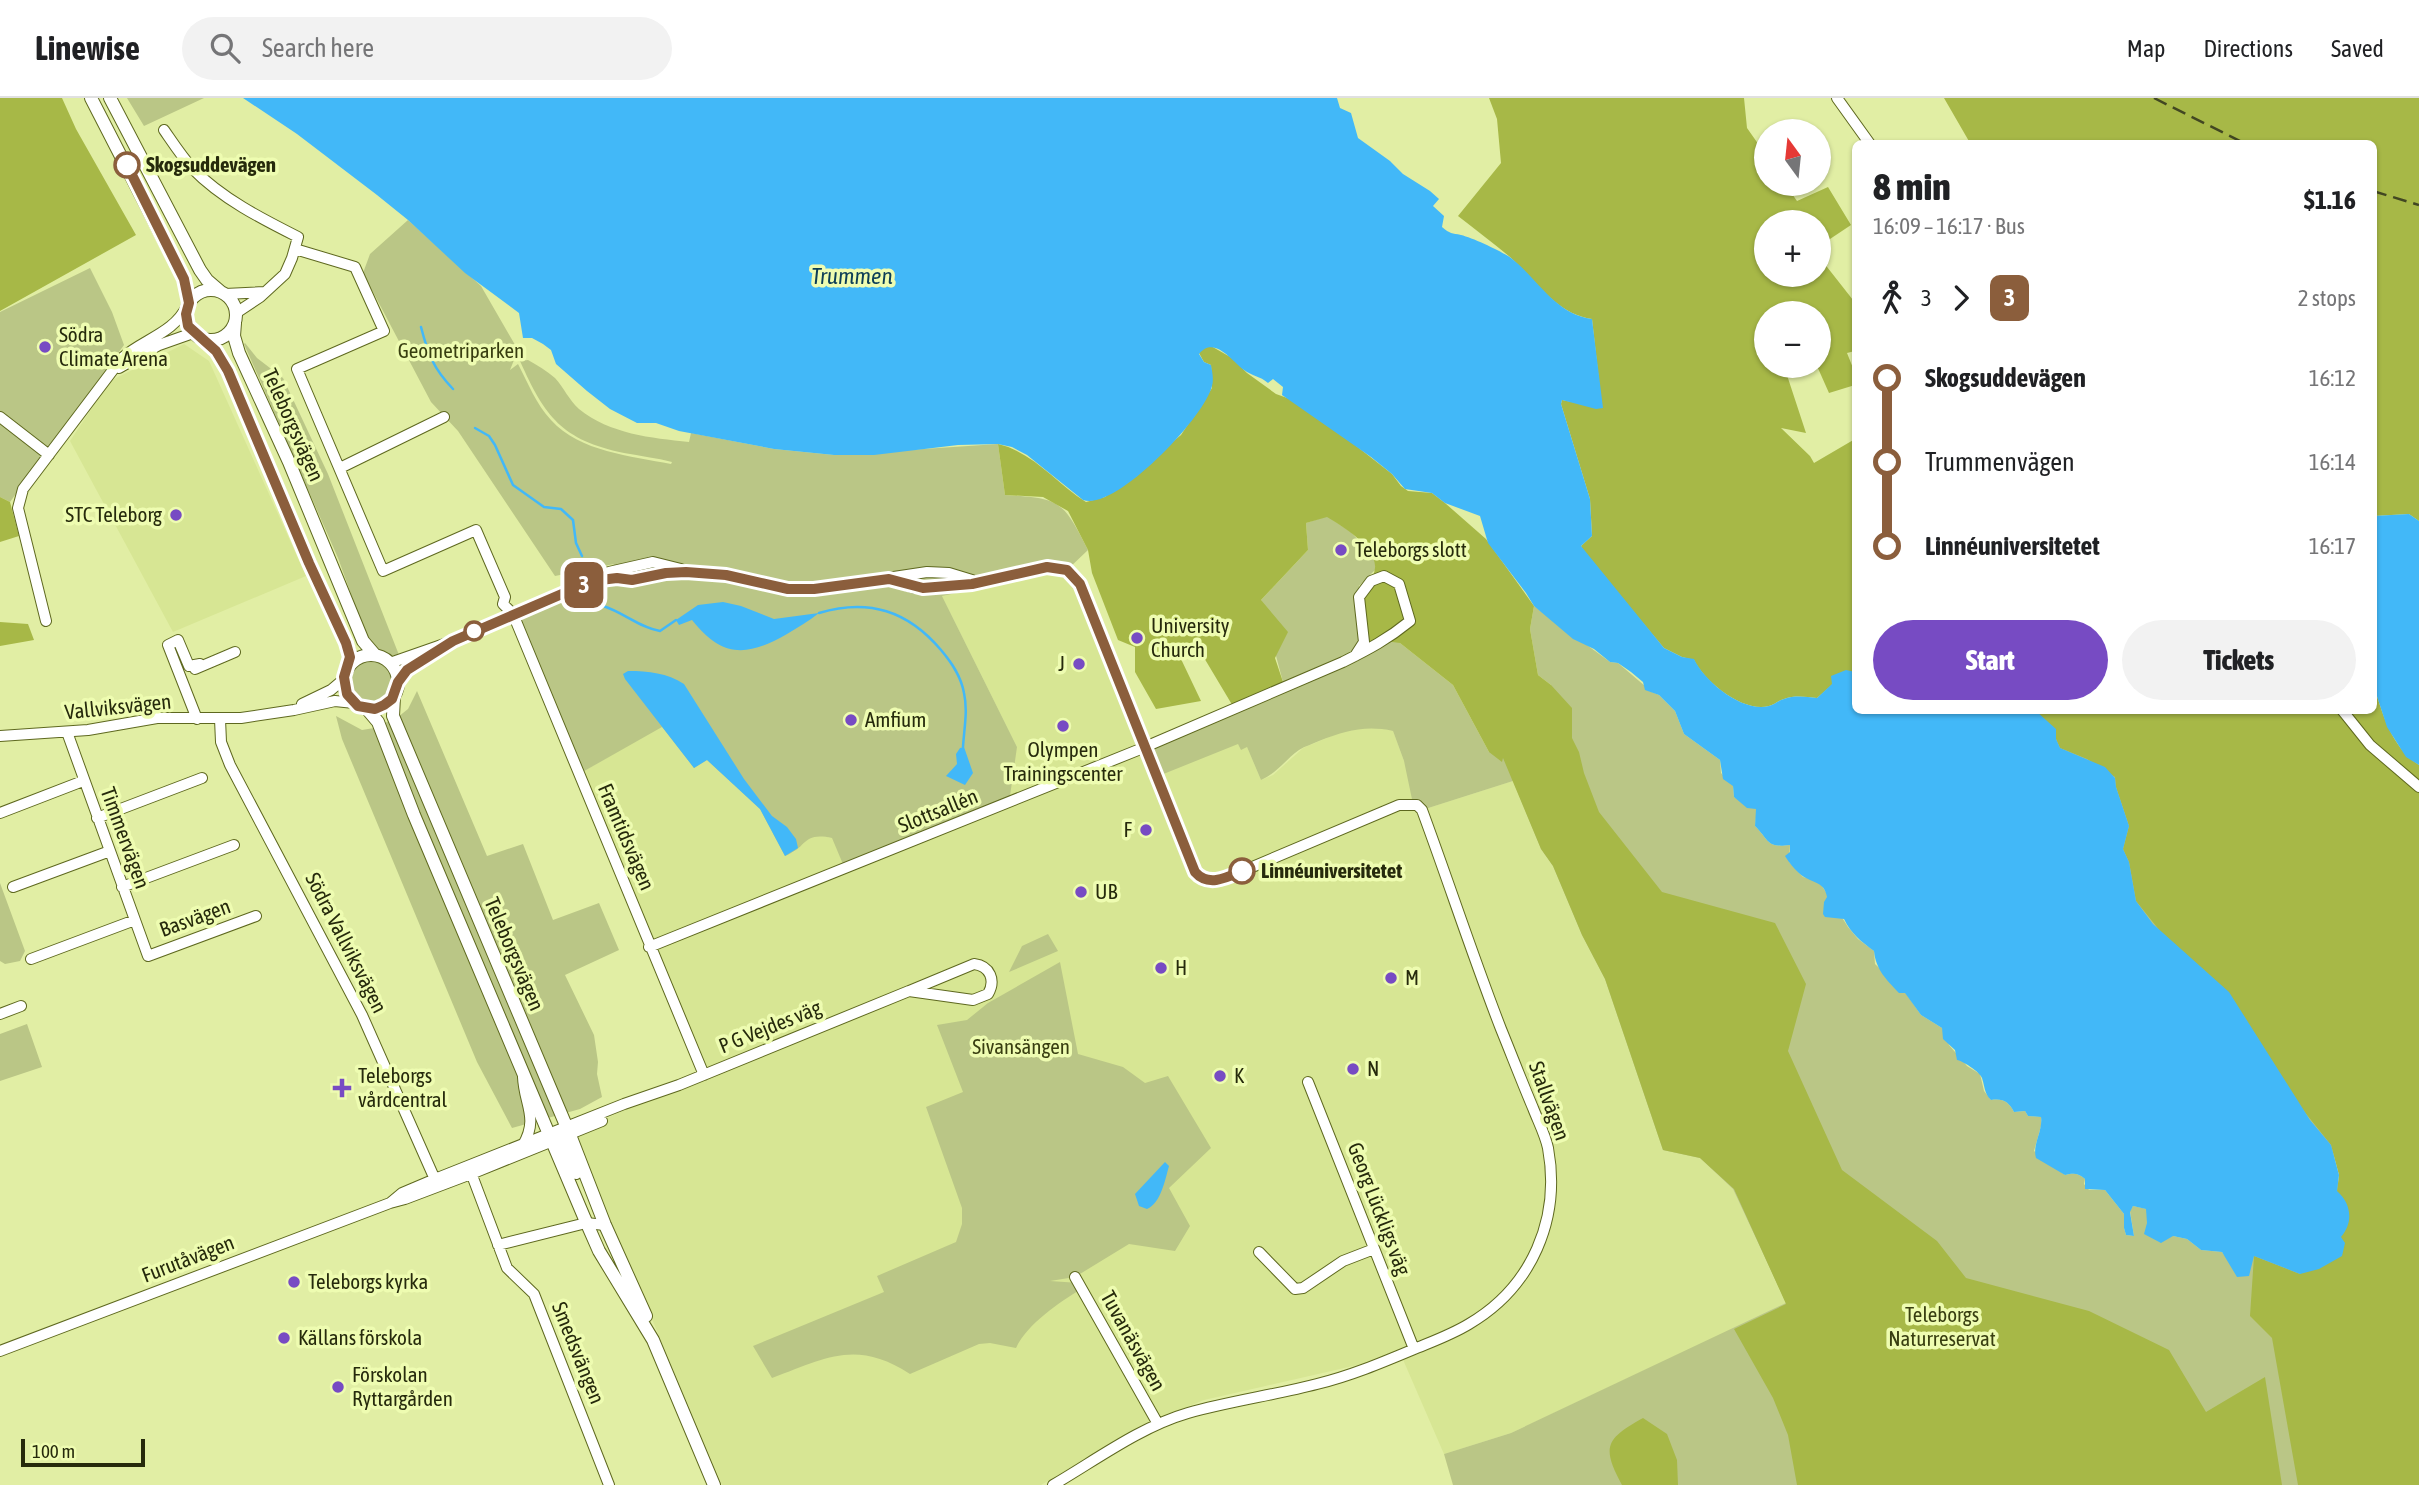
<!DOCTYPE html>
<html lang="en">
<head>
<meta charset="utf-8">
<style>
	:root { --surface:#fff; --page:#f2f2f2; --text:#202124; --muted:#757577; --line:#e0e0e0; --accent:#774bc3 }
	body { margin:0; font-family:"Asap Condensed",sans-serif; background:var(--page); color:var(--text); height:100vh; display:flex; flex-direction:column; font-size:26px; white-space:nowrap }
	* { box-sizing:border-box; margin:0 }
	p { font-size:23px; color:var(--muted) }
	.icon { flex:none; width:38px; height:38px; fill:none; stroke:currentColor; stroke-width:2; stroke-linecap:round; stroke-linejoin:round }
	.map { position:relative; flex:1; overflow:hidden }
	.panel { position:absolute; left:1852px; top:42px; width:525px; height:574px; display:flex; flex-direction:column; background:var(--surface); border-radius:10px; box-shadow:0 2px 5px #0004 }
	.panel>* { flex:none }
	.badge { padding:0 14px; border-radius:10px; font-size:24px; line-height:46px }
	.needle { width:46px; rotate:345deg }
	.tools { position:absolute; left:1754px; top:21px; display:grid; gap:14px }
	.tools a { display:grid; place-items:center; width:77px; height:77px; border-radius:50%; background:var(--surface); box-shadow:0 2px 5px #0004; font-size:35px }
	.scale { position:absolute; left:21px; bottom:18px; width:124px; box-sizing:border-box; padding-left:7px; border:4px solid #262a0c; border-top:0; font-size:19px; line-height:24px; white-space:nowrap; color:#262a0c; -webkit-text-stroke:5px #eefcb1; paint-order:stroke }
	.map>.badge { position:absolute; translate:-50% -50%; box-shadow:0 0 0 4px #fff }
	.legs { display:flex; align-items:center; gap:10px; height:77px; padding:0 21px; font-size:23px }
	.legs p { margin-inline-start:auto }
	.headline { display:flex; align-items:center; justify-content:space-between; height:119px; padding:0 21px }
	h1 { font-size:38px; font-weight:800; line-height:52px }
	.action { display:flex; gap:14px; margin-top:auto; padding:14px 21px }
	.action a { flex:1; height:80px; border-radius:42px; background:var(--accent); color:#fff; font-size:28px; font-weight:800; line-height:80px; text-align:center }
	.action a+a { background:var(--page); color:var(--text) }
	ul { padding:0 21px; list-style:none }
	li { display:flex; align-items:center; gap:24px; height:84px; font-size:26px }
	li i { display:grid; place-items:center; width:10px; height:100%; margin:0 9px; background:currentColor }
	li i::after { content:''; width:18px; height:18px; margin:-9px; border:5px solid; border-radius:50%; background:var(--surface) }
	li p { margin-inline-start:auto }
	li:first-child i { background:linear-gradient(#0000 50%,currentColor 0) }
	li:last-child i { background:linear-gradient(currentColor 50%,#0000 0) }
	header { display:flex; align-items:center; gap:42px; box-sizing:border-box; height:98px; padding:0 35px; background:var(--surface); border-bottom:2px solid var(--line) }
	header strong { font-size:33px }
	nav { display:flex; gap:38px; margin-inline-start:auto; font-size:24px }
	.search { width:490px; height:63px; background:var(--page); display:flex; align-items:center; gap:18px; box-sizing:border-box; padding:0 24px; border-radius:38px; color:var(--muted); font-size:26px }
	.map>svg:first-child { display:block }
	.built { fill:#d7e694 }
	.green { fill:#bac686 }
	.forest { fill:#a7b847; fill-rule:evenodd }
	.water { fill:#42b8f8 }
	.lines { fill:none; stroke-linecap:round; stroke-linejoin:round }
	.stream { stroke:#42b8f8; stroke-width:2.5 }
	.minor-casing { stroke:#5e681f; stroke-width:12 }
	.major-casing { stroke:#5e681f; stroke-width:14 }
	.minor { stroke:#fff; stroke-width:10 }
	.major { stroke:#fff; stroke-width:12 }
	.rail { stroke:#424722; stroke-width:2.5; stroke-dasharray:14 7; stroke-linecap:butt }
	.line-1-casing { stroke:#fff; stroke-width:16 }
	.line-1 { stroke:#8b5e3c; stroke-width:10 }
	.stop-1-dot { fill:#fff; stroke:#8b5e3c; stroke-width:3.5 }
	.poi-dot { fill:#774bc3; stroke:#eefcb1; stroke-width:2.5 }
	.labels { text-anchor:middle; stroke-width:7; stroke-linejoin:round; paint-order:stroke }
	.stop-label { font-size:21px; font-weight:bold; fill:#262a0c; stroke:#eefcb1; text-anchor:start }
	.poi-label { font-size:21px; fill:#262a0c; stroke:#eefcb1; text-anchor:start }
	.park-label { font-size:21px; fill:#383e10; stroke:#eefcb1 }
	.street-label { font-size:21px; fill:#262a0c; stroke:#eefcb1 }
	.water-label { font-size:23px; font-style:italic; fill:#0c3e57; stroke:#eefcb1 }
</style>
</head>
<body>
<header>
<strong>Linewise</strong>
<div class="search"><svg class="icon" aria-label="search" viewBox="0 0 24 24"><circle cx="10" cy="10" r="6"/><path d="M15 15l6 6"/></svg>Search here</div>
<nav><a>Map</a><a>Directions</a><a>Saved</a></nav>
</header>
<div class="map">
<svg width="2419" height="1387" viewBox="0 0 2419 1387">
	<rect width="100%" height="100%" fill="#e1eea4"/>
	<!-- built -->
	<path class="built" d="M184 246 209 263 306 478 173 534 70 343 110 283Z
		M1067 472 1077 487 1137 649 1238 646 1247 649 1261 682 1273 677 1303 650 1341 634 1356 630 1376 629 1393 633 1422 712 1513 683 1541 751 1553 768 1582 837 1605 881 1663 1051 1700 1060 1733 1091 1786 1206 1511 1335 1444 1356 1401 1257 1204 1302 1143 1327 1041 1387H722L597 1091 570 1037 629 1010 645 1000 704 976 579 676 661 628 694 670 707 662 760 711 785 757 794 754 809 740 817 737 833 740 845 771 1017 649 942 498Z"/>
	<!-- green -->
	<path class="green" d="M127 0H204L144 28Z
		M408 122 481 188 518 252 510 272 518 266C528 285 536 306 551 322 580 354 631 358 671 366L672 364C657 360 640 358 624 355 562 342 545 319 520 263L528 262C537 267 547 273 555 280 564 290 569 302 579 311 610 336 651 340 689 344L691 335 774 351 834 357 998 346 1005 397C1061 400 1063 403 1088 452L1067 472 942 498 1017 649 1009 705 845 771 832 740C801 734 809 749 785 758L760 711 707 662 694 670 662 629 579 676 519 520 591 488 614 466 555 478 458 333 431 304 363 175 370 156Z
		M90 170 112 214 124 247 10 404 0 399V214Z
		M245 245 257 260 283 280 328 376 399 557 387 558 375 550 364 532 338 460 244 246Z
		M1327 418 1351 434 1375 461V472L1359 488 1365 523 1400 545 1453 587 1489 654 1551 587 1538 577 1530 531 1534 508 1610 564 1618 565 1652 594 1659 597 1675 613 1684 636 1720 662 1721 675 1733 687 1734 699 1757 711 1755 728C1770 743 1766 750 1790 747L1789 764 1803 779 1816 782 1822 788 1848 829 1858 841 1874 853 1875 866 1905 894 1921 917 1942 930 1949 947 1967 968 1980 976 1984 993 1991 1002C2003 1000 2009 1004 2014 1014L2025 1013 2028 1018 2041 1019V1028L2034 1053 2065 1077C2074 1075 2078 1075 2085 1081L2084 1086 2089 1092H2105L2124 1116V1130L2126 1137 2134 1138 2130 1113 2133 1108 2147 1111V1125L2173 1138 2187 1141 2201 1152 2222 1154 2231 1166 2038 614 2036 613H2269L2382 1387H1453L1444 1356 1511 1335 1786 1205 1733 1091 1700 1060 1663 1052 1605 881 1582 837 1553 768 1541 751 1513 683 1422 712 1413 706 1404 663 1393 633C1365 627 1345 633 1319 643 1313 646 1305 648 1299 652 1285 662 1277 675 1261 682L1247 649 1241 652 1238 646 1151 681 1138 652 1283 584 1261 502 1308 452 1306 425Z
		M349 584a22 22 0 1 1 44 0a22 22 0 1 1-44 0Z
		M417 593 487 758 523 746 553 822 599 805 619 852 565 877 594 937 598 964 597 976 602 999 580 1011 512 1030 477 964 342 641 336 618 362 632 374 630 398 619 408 611Z
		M0 785 25 853 20 863 5 866 0 863Z
		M1048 836 1058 853 1009 874 1022 848Z
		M1060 864 1078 956 1123 969 1145 985 1168 978 1211 1050 1169 1090 1190 1128 1175 1153 1129 1146 1075 1179 1050 1183 1079 1185 1081 1191C1059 1205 1028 1225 1016 1250L990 1245 979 1246 910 1276C856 1241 826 1260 772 1280L753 1248 884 1194 877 1178 956 1144 962 1126V1110L926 1009 963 994 937 927 967 922 988 905Z
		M27 926 42 969 0 983V936Z"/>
	<!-- forest -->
	<path class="forest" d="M0 0H62L76 31 136 137 0 213Z
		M1489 0H1744L1747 30 1766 57V86H1785L1797 103 1828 89 1851 127 1824 145 1820 160 1853 202 1855 201V253L1847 255 1855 275V287L1829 295 1817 268 1818 215H1766V268H1784L1806 335 1781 330 1810 358 1814 365 1855 341V574L1833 586 1817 600C1806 599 1795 597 1784 601 1779 602 1774 607 1769 608 1743 615 1705 584 1694 562L1682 559 1664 550 1584 455 1581 448 1592 438 1590 401 1561 306 1562 302 1602 310 1592 221C1556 216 1535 182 1510 159 1493 145 1475 131 1458 118L1501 65 1497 21ZM1766 124H1818V177H1766Z
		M1944 0H2419V423L2409 416 2373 418V46L1970 45Z
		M1211 248 1232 260 1247 275 1276 296 1290 301 1355 347 1392 376 1401 388 1408 393 1432 395 1445 405 1486 441 1534 508 1530 531 1538 577 1551 587 1572 610V640L1579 654 1584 675 1599 714 1662 794 1775 825 1806 886 1788 953 1842 1072 1937 1143 1966 1180 2089 1213 2169 1252 2206 1314 2265 1279 2282 1387H1797L1788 1337 1773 1300 1734 1231 1786 1206 1734 1091 1700 1060 1663 1052 1605 881 1582 837 1553 768 1541 751 1503 660 1502 664 1489 654 1453 587 1400 545 1385 543 1364 544 1359 499C1365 490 1374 481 1375 470 1377 449 1342 428 1327 419L1306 425 1308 452 1261 502 1288 534 1275 560 1283 584 1281 590 1234 610 1200 553 1181 561 1201 603 1156 611 1135 574V549L1118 542 1092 475 1088 452 1068 413 1043 399 1005 397 998 346C1033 354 1056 385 1086 404L1105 399 1181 337 1212 290 1211 267 1204 264 1199 255 1204 250Z
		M0 399 10 404 19 438 0 444Z
		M0 524 28 526 34 542 0 548Z
		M2373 586C2383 616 2391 649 2419 667V1387H2298L2272 1240 2250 1218 2254 1158 2300 1176 2341 1139 2337 1093 2339 1077 2331 1047 2136 803 2129 764 2123 751 2129 728 2116 689 2115 679 2087 661 2060 650 2056 641 2036 613 2373 612Z
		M1643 1320 1667 1336 1677 1362 1678 1387H1622C1601 1348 1606 1341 1643 1320Z"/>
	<!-- water -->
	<path class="water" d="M243 0H1337L1340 10 1351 15 1358 40 1390 63 1403 76 1430 93 1439 101 1433 108 1444 118 1442 129C1450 136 1452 135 1461 137 1473 140 1501 153 1511 160 1538 181 1555 216 1592 221L1603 310 1596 311 1562 302 1561 306 1590 401 1592 438 1581 448 1664 550 1682 559 1694 561C1705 584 1743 615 1769 608 1774 607 1779 602 1784 601 1795 597 1806 599 1817 600L1832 586 1831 578 1846 572 1855 574V612L2036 613 2056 631V641L2060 650 2105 669 2115 680 2116 689 2129 728 2123 751 2129 764 2136 803 2153 826 2229 894 2310 1022 2331 1047 2339 1077 2337 1093C2351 1105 2354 1124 2341 1139L2345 1145 2342 1158 2319 1171 2300 1176 2254 1158 2249 1178 2237 1179 2222 1154 2201 1152 2187 1141 2173 1138 2161 1145 2144 1136 2147 1125 2146 1111 2133 1108 2130 1114 2134 1138 2126 1137 2124 1130V1116L2105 1092 2085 1091V1081C2078 1075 2074 1075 2065 1077L2036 1060C2032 1047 2043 1033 2041 1019L2028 1018 2025 1013 2014 1014C2009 1004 2003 1000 1991 1002 1984 995 1985 989 1982 980 1980 974 1963 963 1957 962L1955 952 1943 941 1942 930 1921 917 1905 895H1899C1886 881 1876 872 1874 853 1862 844 1851 836 1844 821L1825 819 1823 816 1824 804 1827 799C1824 785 1817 786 1806 780 1799 777 1789 765 1785 758L1790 754V747C1766 750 1770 743 1755 728L1756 711 1747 710 1734 699 1733 688 1723 681 1720 662 1684 636 1675 613 1659 597 1645 592 1643 584 1631 574 1618 565 1610 564 1594 551 1573 541 1534 508 1526 495 1488 445 1480 418 1445 405 1432 395 1405 391 1392 376 1371 359 1282 297 1283 289 1273 281 1268 285C1260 278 1252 278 1244 272 1232 263 1214 237 1199 256L1204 264 1211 267C1212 273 1214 281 1212 288 1205 319 1115 414 1083 402L1027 357 1012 349 998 346 958 347 874 357H834L774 351 679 333 656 325H637L610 311 587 293 556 266 551 252 543 246 532 240H523L519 215 465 175 408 122 377 97 297 36Z
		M2409 416 2419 423V667L2406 659 2387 629 2373 586V418Z
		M723 504 741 508 774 521 819 515C809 523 798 529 787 536 747 559 722 560 692 522L679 527 676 522 698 507Z
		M628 573C649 573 667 575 684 586L744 681 772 718 787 729 796 741 798 750 785 758 760 711 707 662 694 670 625 581 623 576Z
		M964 649 973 675 965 687 946 678 957 666 956 656 960 650Z
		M1165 1064 1169 1068C1165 1082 1161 1105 1147 1111L1139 1108 1135 1096Z"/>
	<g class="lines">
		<!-- stream -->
		<path class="stream" d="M421 229C428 256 433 270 453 291
			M475 330 489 338 495 347 513 387 544 409 561 411 573 422 576 445 582 458
			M603 508C623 514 640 530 660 533L676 522
			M819 515C869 500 908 513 941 552 952 565 961 578 964 595 968 613 964 631 963 649"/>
		<!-- minor casing -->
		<g class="minor-casing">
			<path id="minor" d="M1837 0 1870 46
				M164 32C173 45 182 59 193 71 221 100 262 121 298 139L292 160 285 176 260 199 236 215
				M295 151 355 169 384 233 297 271 383 473 476 432 505 499 503 506 513 516 704 977
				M225 196 264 194
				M119 270 159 247 193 235
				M0 319 49 357
				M340 370 444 319
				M889 481 915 490H932L972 486 1047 469 1067 472 1080 486 1180 740C1193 770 1192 789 1231 778L1399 707H1417L1422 712C1449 785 1473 859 1501 931 1512 958 1522 984 1533 1010 1538 1023 1545 1036 1548 1050 1561 1121 1532 1189 1469 1226 1451 1237 1431 1244 1412 1252 1381 1265 1350 1278 1317 1286 1275 1297 1231 1303 1188 1315 1140 1329 1096 1362 1053 1387
				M592 483 617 480 632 482 676 474 726 477 788 491H814L927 474 949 475 972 482
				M46 523 18 410 23 391 122 260C144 241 174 235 187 208
				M390 565 453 543 609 474 653 464 681 471
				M195 571 235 554
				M398 584 407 572 430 557
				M302 606 331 592 344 581
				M2342 612 2370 647 2419 689
				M197 621 168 547 178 542 189 568 200 566
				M220 621 221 644 230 667 362 917 437 1086
				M67 634 148 858 256 818
				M0 638 88 632 157 620H241L294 612 335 603 354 605
				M0 715 83 683
				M97 720 202 680
				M13 789 110 753
				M122 789 234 747
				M649 849 1138 652 1343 564C1369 551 1388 541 1410 523L1399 486 1384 478 1371 483 1359 499 1364 544 1355 558
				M31 861 135 822
				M0 916 21 908
				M523 979C524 1006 539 1020 523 1047
				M1308 984 1414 1251
				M470 1072 507 1170 534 1196 609 1387
				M390 1105 402 1095 435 1081 624 1006 679 987 909 893 973 902 988 896C996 882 990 868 974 866L909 893
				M498 1147 586 1125 605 1127
				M1259 1154 1295 1191 1303 1190 1343 1163 1374 1151
				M1075 1179 1158 1326
				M0 1253 390 1105 405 1101 471 1076 602 1023"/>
		</g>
		<!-- major casing -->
		<g class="major-casing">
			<path id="major" d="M91 0 184 181 189 205
				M110 0 200 172 207 182 221 194
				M186 217a25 25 0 1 1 50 0a25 25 0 1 1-50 0Z
				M235 225 234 238 239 255 289 364 363 543 375 557
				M202 240 216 253 228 273 309 465 346 545 350 556 348 570
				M344 584a27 27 0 1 1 54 0a27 27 0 1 1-54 0Z
				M394 599 393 618 570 1037 605 1127 646 1218
				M367 611 378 624 414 717 584 1119 599 1153 653 1242 714 1387
				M549 1037C565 1045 569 1059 576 1075"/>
		</g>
		<!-- minor -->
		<use href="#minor" class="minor"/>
		<!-- major -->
		<use href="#major" class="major"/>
		<!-- rail -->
		<path class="rail" d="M2154 0 2246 46
			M2373 93 2419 107"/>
	</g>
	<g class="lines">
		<!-- line-1 casing -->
		<g class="line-1-casing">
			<path id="line-1" d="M127 67 184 181 189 205 186 216 188 228 216 253 228 273 309 465 346 545 350 559 344 579 347 596 358 608 375 611 384 607 392 601 398 584 407 572 453 543 592 483 617 480 632 482 666 475 686 474 726 477 788 491H814L889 481 923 490 972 486 1047 469 1067 472 1080 486 1195 774C1208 789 1226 780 1242 773"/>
		</g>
		<!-- line-1 -->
		<use href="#line-1" class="line-1"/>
	</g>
	<!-- markers -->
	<g class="stop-1-dot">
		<circle cx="127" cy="67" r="12"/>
		<circle cx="474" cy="533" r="9"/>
		<circle cx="1242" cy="773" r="12"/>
	</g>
	<g class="poi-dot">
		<circle cx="45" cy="249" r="7"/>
		<circle cx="176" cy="417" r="7"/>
		<circle cx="1341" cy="452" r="7"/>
		<circle cx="1137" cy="540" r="7"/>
		<circle cx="1079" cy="566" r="7"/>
		<circle cx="851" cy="622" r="7"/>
		<circle cx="1063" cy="628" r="7"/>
		<circle cx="1146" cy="732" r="7"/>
		<circle cx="1081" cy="794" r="7"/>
		<circle cx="1161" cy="870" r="7"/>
		<circle cx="1391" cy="880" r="7"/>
		<circle cx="1353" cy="971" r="7"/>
		<circle cx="1220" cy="978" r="7"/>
		<path d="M338.5 979.5h7v7h7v7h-7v7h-7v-7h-7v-7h7z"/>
		<circle cx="294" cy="1184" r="7"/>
		<circle cx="284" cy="1240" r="7"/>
		<circle cx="338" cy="1289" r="7"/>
	</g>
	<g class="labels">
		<!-- stop labels -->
		<g class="stop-label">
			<text x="146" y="74">Skogsuddevägen</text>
			<text x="1261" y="780">Linnéuniversitetet</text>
		</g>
		<!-- poi labels -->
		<g class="poi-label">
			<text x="59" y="244">Södra<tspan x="59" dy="24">Climate Arena</tspan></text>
			<text x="162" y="424" text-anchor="end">STC Teleborg</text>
			<text x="1355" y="459">Teleborgs slott</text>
			<text x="1151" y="535">University<tspan x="1151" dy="24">Church</tspan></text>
			<text x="1065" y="573" text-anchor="end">J</text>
			<text x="865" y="629">Amfium</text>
			<text x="1063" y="659" text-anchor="middle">Olympen<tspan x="1063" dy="24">Trainingscenter</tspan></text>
			<text x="1132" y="739" text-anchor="end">F</text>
			<text x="1095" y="801">UB</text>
			<text x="1175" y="877">H</text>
			<text x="1405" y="887">M</text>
			<text x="1367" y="978">N</text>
			<text x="358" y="985">Teleborgs<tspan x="358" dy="24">vårdcentral</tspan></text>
			<text x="1234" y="985">K</text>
			<text x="308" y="1191">Teleborgs kyrka</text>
			<text x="298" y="1247">Källans förskola</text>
			<text x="352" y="1284">Förskolan<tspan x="352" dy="24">Ryttargården</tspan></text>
		</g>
		<!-- park labels -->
		<g class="park-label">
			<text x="461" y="260">Geometriparken</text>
			<text x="1021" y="956">Sivansängen</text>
			<text x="1942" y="1224">Teleborgs<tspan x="1942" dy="24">Naturreservat</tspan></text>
		</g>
		<!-- street labels -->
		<g class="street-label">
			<text transform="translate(293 327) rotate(66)" y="7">Teleborgsvägen</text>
			<text transform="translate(118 609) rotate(-6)" y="7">Vallviksvägen</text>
			<text transform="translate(938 713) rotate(-22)" y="7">Slottsallén</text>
			<text transform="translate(626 739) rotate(67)" y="7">Framtidsvägen</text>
			<text transform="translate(125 740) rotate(70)" y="7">Timmervägen</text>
			<text transform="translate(195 820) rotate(-20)" y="7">Basvägen</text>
			<text transform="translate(346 845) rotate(63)" y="7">Södra Vallviksvägen</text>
			<text transform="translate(514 856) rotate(67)" y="7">Teleborgsvägen</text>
			<text transform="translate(770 929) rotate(-22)" y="7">P G Vejdes väg</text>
			<text transform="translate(1549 1003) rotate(70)" y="7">Stallvägen</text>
			<text transform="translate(1379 1111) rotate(69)" y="7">Georg Lückligs väg</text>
			<text transform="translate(188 1161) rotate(-21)" y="7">Furutåvägen</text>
			<text transform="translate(1133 1243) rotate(61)" y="7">Tuvanäsvägen</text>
			<text transform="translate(578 1255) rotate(68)" y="7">Smedsvängen</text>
		</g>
		<!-- water labels -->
		<g class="water-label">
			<text x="852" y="186">Trummen</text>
		</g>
	</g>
</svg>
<div class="tools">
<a><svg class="needle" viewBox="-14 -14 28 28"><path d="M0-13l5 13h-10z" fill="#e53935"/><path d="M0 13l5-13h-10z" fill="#757577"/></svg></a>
<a>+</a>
<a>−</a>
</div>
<div class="scale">100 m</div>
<b class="badge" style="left:584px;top:487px;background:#8b5e3c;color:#fff">3</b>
<section class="panel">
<div class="headline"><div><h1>8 min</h1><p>16:09 – 16:17 · Bus</p></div><b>$1.16</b></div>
<div class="legs"><svg class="icon" aria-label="walk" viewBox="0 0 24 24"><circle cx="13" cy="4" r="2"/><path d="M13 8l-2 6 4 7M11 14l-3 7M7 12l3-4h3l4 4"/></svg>3<svg class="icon" aria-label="forward" viewBox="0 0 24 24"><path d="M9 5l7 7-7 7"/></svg><b class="badge" style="background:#8b5e3c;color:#fff">3</b><p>2 stops</p></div>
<ul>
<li><i style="color:#8b5e3c"></i><b>Skogsuddevägen</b><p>16:12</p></li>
<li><i style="color:#8b5e3c"></i><span>Trummenvägen</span><p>16:14</p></li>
<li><i style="color:#8b5e3c"></i><b>Linnéuniversitetet</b><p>16:17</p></li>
</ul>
<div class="action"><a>Start</a><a>Tickets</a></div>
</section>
</div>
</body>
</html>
